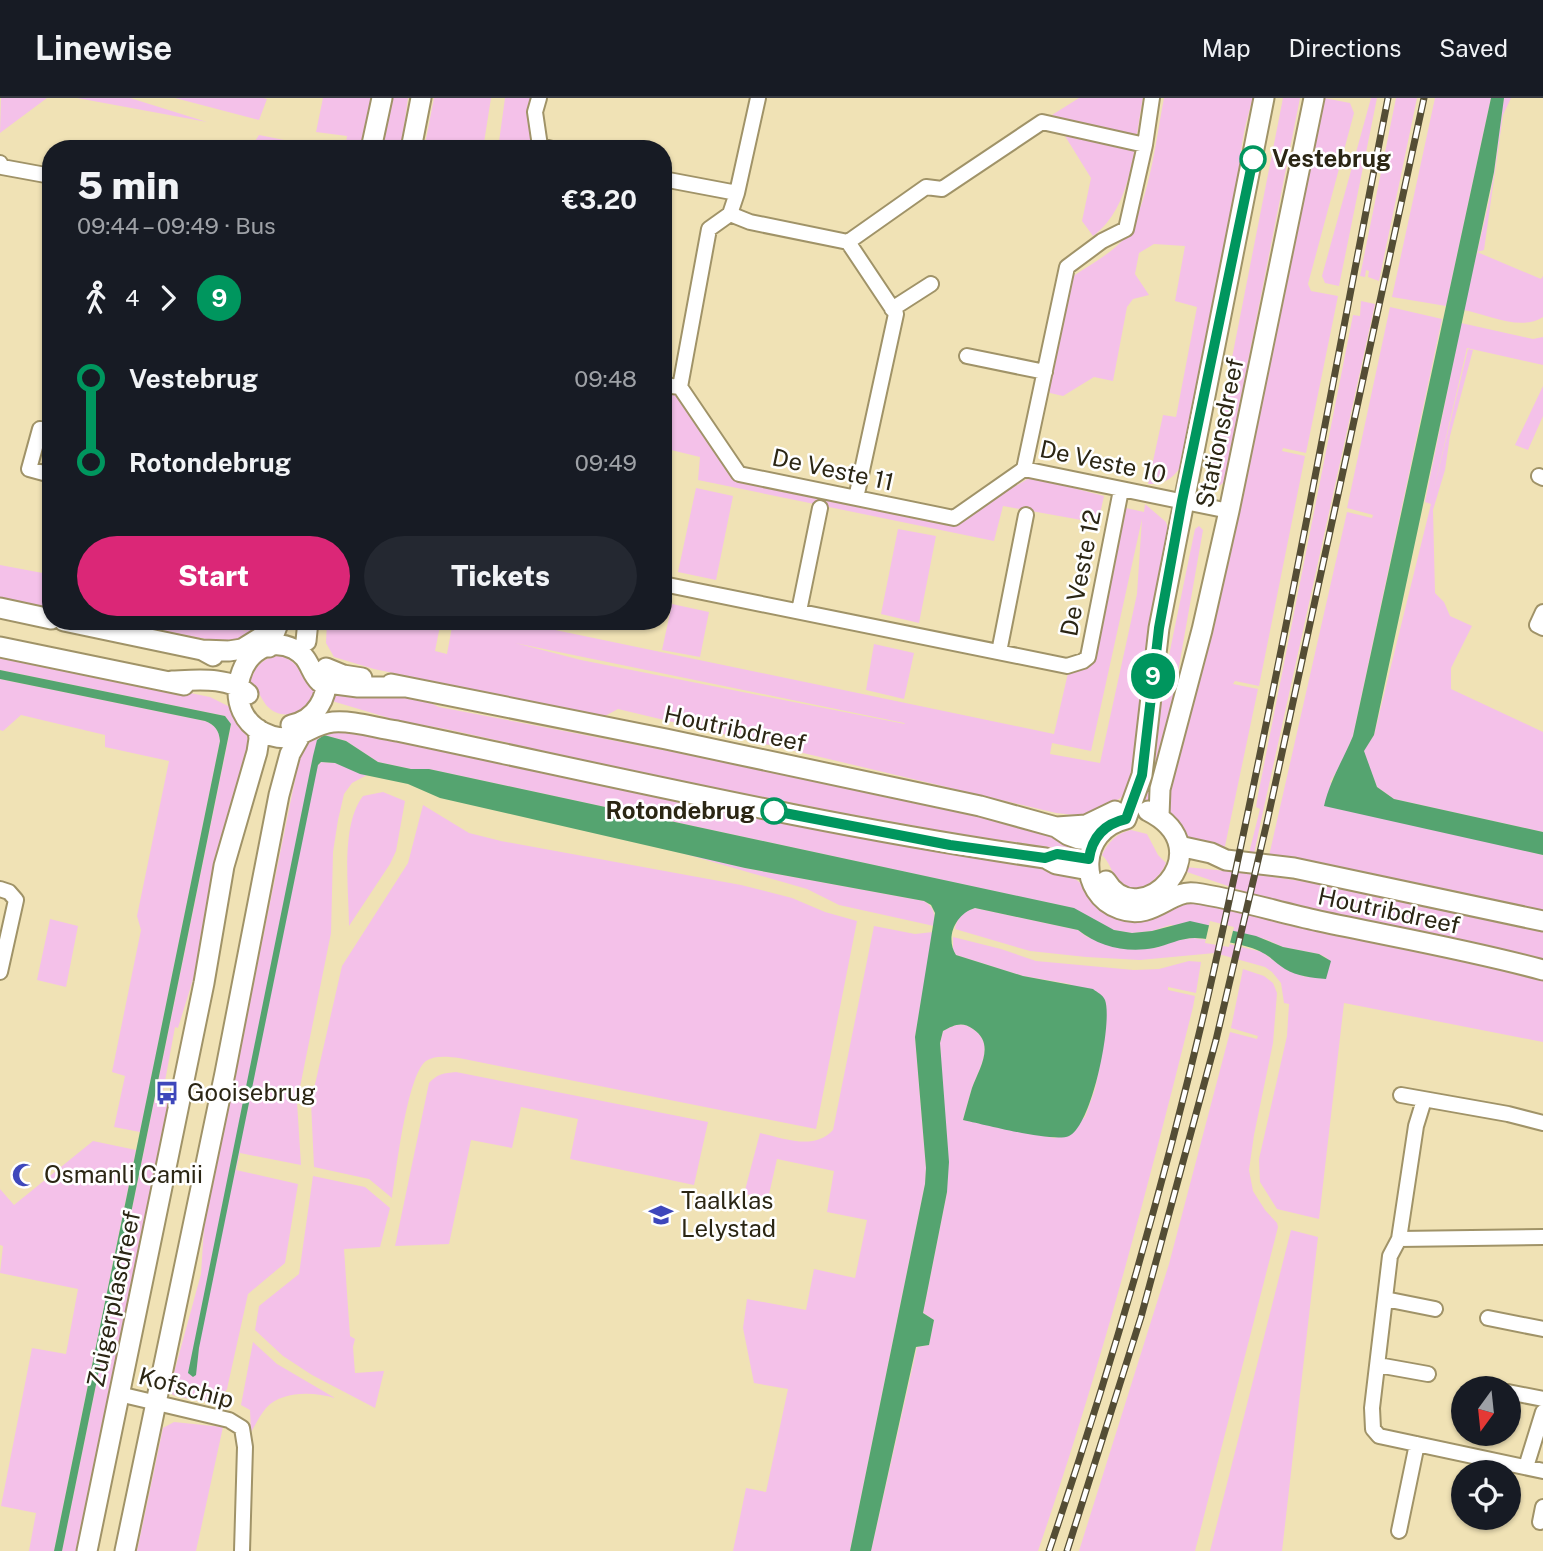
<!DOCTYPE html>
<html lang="en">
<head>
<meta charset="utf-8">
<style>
	:root { --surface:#171b24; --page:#242831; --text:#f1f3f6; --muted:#9ea1a6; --line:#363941; --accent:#db2777 }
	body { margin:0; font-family:"Public Sans",sans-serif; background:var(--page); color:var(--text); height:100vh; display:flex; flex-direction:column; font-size:26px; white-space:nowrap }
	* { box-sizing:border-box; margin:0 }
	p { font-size:23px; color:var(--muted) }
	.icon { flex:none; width:38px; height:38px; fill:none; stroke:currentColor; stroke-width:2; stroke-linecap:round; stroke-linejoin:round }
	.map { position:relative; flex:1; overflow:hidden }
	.details { position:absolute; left:42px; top:42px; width:630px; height:490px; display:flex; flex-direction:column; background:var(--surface); border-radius:28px; box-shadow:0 2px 5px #0004 }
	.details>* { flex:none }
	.badge { padding:0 14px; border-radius:23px; font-size:24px; line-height:46px }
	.needle { width:46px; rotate:195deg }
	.fabs { position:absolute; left:1451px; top:1278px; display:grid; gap:14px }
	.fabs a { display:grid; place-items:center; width:70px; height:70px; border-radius:50%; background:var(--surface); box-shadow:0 2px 5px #0004; font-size:35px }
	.map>.badge { position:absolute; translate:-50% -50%; box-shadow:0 0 0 4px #fff }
	.legs { display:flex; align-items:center; gap:10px; height:77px; padding:0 35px; font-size:23px }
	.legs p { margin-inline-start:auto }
	.summary { display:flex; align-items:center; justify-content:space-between; height:119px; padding:0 35px }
	h1 { font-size:38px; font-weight:800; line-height:52px }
	.primary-button { display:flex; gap:14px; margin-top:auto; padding:14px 35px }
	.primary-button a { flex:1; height:80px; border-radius:42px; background:var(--accent); color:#fff; font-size:28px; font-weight:800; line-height:80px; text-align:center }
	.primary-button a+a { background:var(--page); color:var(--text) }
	ul { padding:0 35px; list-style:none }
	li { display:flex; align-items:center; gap:24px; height:84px; font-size:26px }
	li i { display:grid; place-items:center; width:10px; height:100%; margin:0 9px; background:currentColor }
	li i::after { content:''; width:18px; height:18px; margin:-9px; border:5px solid; border-radius:50%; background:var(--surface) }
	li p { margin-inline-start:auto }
	li:first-child i { background:linear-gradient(#0000 50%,currentColor 0) }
	li:last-child i { background:linear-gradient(currentColor 50%,#0000 0) }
	header { display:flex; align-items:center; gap:42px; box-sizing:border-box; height:98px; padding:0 35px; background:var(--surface); border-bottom:2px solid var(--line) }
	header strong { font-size:33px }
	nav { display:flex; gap:38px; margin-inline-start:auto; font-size:24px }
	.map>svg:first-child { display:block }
	.green { fill:#f4c1e9; fill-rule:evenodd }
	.water { fill:#55a470 }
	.pier { fill:#f0e2b5 }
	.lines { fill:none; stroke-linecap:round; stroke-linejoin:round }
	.street-casing { stroke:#a09368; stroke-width:18 }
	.secondary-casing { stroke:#a09368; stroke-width:23 }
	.street { stroke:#fff; stroke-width:14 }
	.secondary { stroke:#fff; stroke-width:19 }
	.rail-casing { stroke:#544d35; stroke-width:7 }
	.rail { stroke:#fff; stroke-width:4.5; stroke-dasharray:13; stroke-linecap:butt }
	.line-1-casing { stroke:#fff; stroke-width:16 }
	.line-1 { stroke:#00965e; stroke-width:10 }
	.stop-1-dot { fill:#fff; stroke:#00965e; stroke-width:3.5 }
	.labels { text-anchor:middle; stroke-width:5; stroke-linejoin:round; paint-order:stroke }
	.stop-label { font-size:24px; font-weight:bold; fill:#2b2614; stroke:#fff; text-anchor:start }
	.street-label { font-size:24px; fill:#2b2614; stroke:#fff }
	.poi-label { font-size:24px; fill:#2b2614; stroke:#fff; text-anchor:start }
</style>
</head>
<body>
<header>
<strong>Linewise</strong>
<nav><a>Map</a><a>Directions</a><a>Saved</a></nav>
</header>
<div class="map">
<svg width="1543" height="1453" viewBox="0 0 1543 1453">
	<rect width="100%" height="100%" fill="#f0e2b5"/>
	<!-- green -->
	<path class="green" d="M1 0H47L0 35Z
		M77 0H130L207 24Z
		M175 0H263L267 1 259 22Z
		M323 0H372L362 51H345L347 38 316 34Z
		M391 0H408L401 51H383Z
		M434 0H491L483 51H424Z
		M505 0H538L535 51H498Z
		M1079 0H1143C1134 46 1133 109 1093 138L1082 123 1091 80 1052 17Z
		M1164 0H1253C1245 27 1239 51 1240 80L1184 363C1175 379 1167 386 1148 386L1163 317 1176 319 1197 209 1175 203 1185 148 1154 146 1139 155 1135 176 1149 197 1133 201 1127 209 1113 283 1094 279 1063 298 1050 295 1048 290 1072 179C1088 168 1107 158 1121 144 1149 115 1156 39 1164 0Z
		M1283 0H1300L1229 360 1224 384 1217 390 1208 382Z
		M1324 0 1350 5 1354 15 1308 186 1311 193 1338 198 1306 355 1283 350 1282 353 1305 358 1259 588 1235 583 1233 586 1258 591 1224 753C1192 742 1174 739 1167 701L1242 395Z
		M1371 0H1377L1339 188 1325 185 1322 178Z
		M1396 0H1417L1379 183 1368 179 1369 173 1366 172 1365 179 1360 178Z
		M1435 0H1491L1446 208 1392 199Z
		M1504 0H1511L1503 17 1484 152 1477 154 1541 181 1543 178V219C1521 234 1487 216 1463 212 1473 166 1487 121 1494 75 1498 50 1499 25 1504 0Z
		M259 37 329 51H250Z
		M1361 203 1375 206 1261 723 1254 756 1249 755 1260 711 1256 709 1258 697 1353 217 1360 218Z
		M1390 209 1442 221 1353 638 1341 667 1330 684 1489 744 1543 757V813L1452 792 1269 758 1347 414 1372 420 1373 417 1347 410Z
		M1461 225 1533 241 1543 239V267L1467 250 1433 395 1468 251 1473 252 1450 338 1445 372 1433 412 1435 495 1444 504 1450 518 1472 528 1451 570V591L1543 634V734L1394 701 1377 689 1363 653 1374 637 1431 406 1425 404Z
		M1543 288V318L1528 352 1515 347Z
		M663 295 678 298 737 378 958 421 1031 379 1104 398 1098 425 1003 408 994 443 698 382 700 359 663 350Z
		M696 390 733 398 716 482 678 474Z
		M1145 406 1166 424 1169 435 1144 610 1130 688 1122 699 1111 706 1084 718 1056 715 618 611 603 619 374 571 334 559 326 545 327 523H441L435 553 447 556 453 523H512L1054 636 1068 575 1091 565 1126 410 1144 414ZM1142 421 1137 496 1100 665 1050 656 1052 645 1091 653ZM515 545 904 625 905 626 581 562Z
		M1199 428 1203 432 1164 654 1150 705 1143 704 1159 606 1195 431Z
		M898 431 936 438 919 525 881 516Z
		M51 462V510L0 500V467L48 476Z
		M672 506 709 514 700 559 662 552Z
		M115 523H222L245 533 249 523H263L261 530 253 539 226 545Z
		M874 546 914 555 904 601 866 592Z
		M0 557 210 599 230 609 238 617 250 646 216 777 195 875 178 930 175 929 163 994 169 996 163 1037 78 1453H62L231 627 225 618 0 572Z
		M277 558C301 560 299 581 315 593 309 614 283 626 266 607 260 599 258 591 250 584 255 569 261 561 277 558Z
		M0 581 205 623C215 627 219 632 220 643L140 1034 114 1029 125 978 112 974 141 832 137 818 169 663 105 649V637L21 617 3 633 0 632Z
		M334 592 406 599 424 602 439 609 908 699 964 713 1085 747 1084 754 960 736 833 713 638 674 446 631 399 623 332 603Z
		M345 631 416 647 1059 771C1078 780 1090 794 1104 809L1175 808 1190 804H1204L1543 881V944L1344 905 1319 1121 1277 1111 1260 1084 1259 1061 1287 938 1289 906 1284 905 1281 885 1272 874 1265 869 1215 855 1140 862 1086 859 1030 853 955 831C957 818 963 814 975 810L1078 832 1087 839 1155 850 1178 842 1193 840 1217 843 1262 854 1287 872 1306 879 1327 860 1319 856 1283 849 1265 841 1170 827 1152 833 1132 835 1113 832 1073 810 429 671H411L378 664 346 643 324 637 319 667 321 664 335 665 367 677 352 685 344 696 338 722 333 754 331 835 297 1004 301 1067 240 1055 236 1072 298 1086 285 1165 248 1196 227 1291C215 1312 192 1301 173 1297L169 1293 201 1176 204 1129 300 657C310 635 324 637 345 631Z
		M383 694 405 703 396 753 390 766 349 828C349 791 340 728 363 698Z
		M423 707 469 735 501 743 741 787 792 800 825 814 857 823 816 1031 459 960C449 959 435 957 426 963 407 977 396 1074 392 1100L369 1081 314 1069 311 1004 342 868 408 765Z
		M1131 732 1147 736 1158 757 1166 765C1159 783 1133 803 1117 781 1111 773 1110 765 1102 757 1108 744 1117 735 1131 732Z
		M668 751 745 770 924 803C935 810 935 816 934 828L839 807 807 791Z
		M1185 769C1306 779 1425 804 1543 833V863L1306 811 1257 798 1184 773Z
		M50 821 78 828 66 889 37 882Z
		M874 828 915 836 933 834 915 939 926 1070 925 1086 850 1453H733L746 1390 766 1394 788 1291 754 1285 743 1230 747 1201 806 1212 814 1171 855 1180 867 1122 827 1114 834 1073 777 1061 768 1101 744 1096 760 1035C784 1040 814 1053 833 1032Z
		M953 839 1001 851 1036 863 1134 872 1159 871 1189 863 1201 864 1196 895 1168 889V892L1195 898 1193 909C1147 1093 1100 1273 1038 1453H871L917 1249 929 1247 934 1222 923 1215 947 1094 940 945 943 933C954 927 962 923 973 931 996 946 979 971 972 990 969 1000 966 1011 963 1022L1055 1040 1085 1019 1095 991 1103 949 1070 886 1023 878 956 857 953 852Z
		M1243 871 1264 878 1273 885 1277 895 1273 945 1254 1037 1249 1072 1253 1093 1265 1112 1277 1125 1278 1129 1195 1453H1079L1169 1166 1230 934 1257 941 1258 938 1231 930Z
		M456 974 708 1024 694 1087 570 1061 578 1021 521 1009 512 1050 471 1042 449 1146 395 1148 429 985C437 976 444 975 456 974Z
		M93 1043 136 1052 54 1453H29L36 1415 1 1408 32 1250 66 1256 78 1191 0 1175 3 1148 0 1147V1091L14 1107Z
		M313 1078 365 1089 390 1110 380 1149 344 1151 350 1238 355 1241 353 1249 355 1275 384 1273 375 1310 312 1277 283 1258 255 1232 259 1208 299 1176Z
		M1291 1132 1318 1139 1282 1453H1210Z
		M253 1244 277 1266 335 1300C314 1294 283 1292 266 1310 260 1317 256 1326 251 1334L250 1312 241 1307Z
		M174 1324 223 1329 196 1453H137L163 1330Z"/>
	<!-- water -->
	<path class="water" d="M1491 0H1504L1494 74 1374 637 1364 653 1377 689 1394 701 1543 734V757L1324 708C1330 682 1343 662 1353 638Z
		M0 572 225 618 231 626 62 1453H54L220 643C219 632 215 627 205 623L0 581Z
		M324 637 346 643 378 664 411 671H429L1074 810 1114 832 1132 835 1152 833 1190 823 1256 838 1283 849 1319 856 1331 863 1326 881C1312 880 1297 878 1285 871 1277 866 1271 859 1263 855 1248 846 1213 841 1195 840 1180 840 1168 847 1154 850 1127 855 1099 849 1078 832L975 810C955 816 945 840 956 857L1023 878 1093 891C1098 895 1102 896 1105 902 1113 923 1092 1028 1069 1038 1054 1045 982 1026 963 1022 966 1011 969 1000 972 990 979 971 996 946 973 931 962 923 954 927 943 933L940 945 949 1064 947 1094 923 1215 934 1222 929 1247 916 1249 871 1453H850L925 1086 926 1070 915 939 935 815 931 807 924 803 745 770 440 700 408 686 360 676 335 665 321 664 318 667 199 1250 196 1277 193 1279 188 1275 313 658 317 642Z"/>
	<!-- pier -->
	<path class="pier" d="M1210 823 1234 829 1229 849 1205 845Z"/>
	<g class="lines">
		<!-- street casing -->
		<g class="street-casing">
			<path id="street" d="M539 0 535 14 540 48 552 51
				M1152 0 1145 47 1126 131 1102 143 1067 169 1024 371 1229 413
				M0 65 2 69 51 78
				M663 81 737 95
				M730 116 750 124 848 144 896 216 856 400
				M848 144 926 89 942 91 1042 24 1145 47
				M892 211 931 186
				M967 258 1045 274
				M663 287 680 289 739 376 954 420 1024 371
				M680 289 709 131 730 116 737 95 758 0
				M51 333 40 331 29 371 51 377
				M1539 378 1543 380
				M663 486 1067 568 1083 563 1088 559 1121 392
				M799 513 820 410
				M1543 514 1537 527 1543 530
				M999 554 1026 417
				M0 791 9 794 16 802 0 874
				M1401 997 1508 1016 1543 1025
				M1424 1002 1416 1028 1399 1141 1543 1139
				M1399 1141 1390 1158 1372 1310 1373 1331 1379 1338 1543 1373
				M1385 1201 1435 1211
				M1488 1220 1543 1231
				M1378 1267 1428 1276
				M1508 1294 1543 1301
				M119 1296 229 1322 242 1330 245 1349 242 1453
				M1526 1369 1543 1314
				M1540 1424 1543 1409
				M1399 1433 1417 1346"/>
		</g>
		<!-- secondary casing -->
		<g class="secondary-casing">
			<path id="secondary" d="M1264 0 1159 530 1142 677 1126 721C1078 732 1077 796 1120 811 1153 823 1170 791 1195 795 1237 801 1277 814 1319 823 1394 839 1470 852 1543 872
				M371 51 382 0
				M411 51 421 0
				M0 510 51 521
				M64 523 202 552 213 558
				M306 543 308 523
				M0 549 184 587
				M269 549 279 523
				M202 552 229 553 242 551 263 538
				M326 570 343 577 362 580
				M172 583C196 582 230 578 248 596
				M391 586 666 641 980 708 1056 729 1068 737 1079 741 1094 742
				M401 589H358L320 584C309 574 311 560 294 551 241 526 211 620 272 638 299 646 309 626 333 624 353 622 376 630 397 633 612 678 827 729 1045 760L1056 766 1089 772
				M291 627C316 622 329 599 326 574
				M1159 718 1160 691 1202 532 1229 413 1314 0
				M1057 729 1086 727 1115 713
				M1179 748 1211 755 1226 762 1294 770 1543 823
				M1106 783C1139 838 1226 752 1148 713
				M87 1453 204 885 224 768 257 654 259 641 258 631
				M125 1453 225 975 279 697 290 656 300 638"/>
		</g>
		<!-- street -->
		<use href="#street" class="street"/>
		<!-- secondary -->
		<use href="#secondary" class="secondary"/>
		<!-- rail casing -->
		<g class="rail-casing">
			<path id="rail" d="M1049 1453C1113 1264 1169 1071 1213 876 1278 585 1331 292 1388 0
				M1067 1453 1141 1219 1216 942 1267 724 1424 0"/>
		</g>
		<!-- rail -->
		<use href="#rail" class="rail"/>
	</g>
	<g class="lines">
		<!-- line-1 casing -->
		<g class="line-1-casing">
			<path id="line-1" d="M774 713 950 747 1045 760 1057 756 1089 761C1092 739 1104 726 1126 721L1142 677 1159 530 1182 403 1253 61"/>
		</g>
		<!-- line-1 -->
		<use href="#line-1" class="line-1"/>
	</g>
	<!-- icons -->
	<defs>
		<g id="bus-bare" transform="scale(1.89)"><path d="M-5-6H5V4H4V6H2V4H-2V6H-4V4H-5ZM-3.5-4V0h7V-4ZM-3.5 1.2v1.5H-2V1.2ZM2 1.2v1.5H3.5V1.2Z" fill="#3e47bb" stroke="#fff" stroke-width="2.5" paint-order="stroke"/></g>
		<g id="mosque-bare" transform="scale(1.89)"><path d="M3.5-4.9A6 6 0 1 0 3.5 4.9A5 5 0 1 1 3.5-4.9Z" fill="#3e47bb" stroke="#fff" stroke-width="2.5" paint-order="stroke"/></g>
		<g id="school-bare" transform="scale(1.89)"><path d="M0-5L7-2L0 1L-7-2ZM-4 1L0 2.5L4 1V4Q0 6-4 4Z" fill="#3e47bb" stroke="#fff" stroke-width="2.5" paint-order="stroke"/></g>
	</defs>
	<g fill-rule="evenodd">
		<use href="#bus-bare" x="167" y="995"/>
		<use href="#mosque-bare" x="24" y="1077"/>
		<use href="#school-bare" x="661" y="1117"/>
	</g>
	<!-- markers -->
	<g class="stop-1-dot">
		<circle cx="1253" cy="61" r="12"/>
		<circle cx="774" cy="713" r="12"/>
	</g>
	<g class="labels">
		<!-- stop labels -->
		<g class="stop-label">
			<text x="1272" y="69">Vestebrug</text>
			<text x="755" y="721" text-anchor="end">Rotondebrug</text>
		</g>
		<!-- street labels -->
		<g class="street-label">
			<text transform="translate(1220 335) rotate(-78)" y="8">Stationsdreef</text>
			<text transform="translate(1103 364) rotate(12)" y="8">De Veste 10</text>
			<text transform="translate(833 372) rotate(12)" y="8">De Veste 11</text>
			<text transform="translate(1081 475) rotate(-79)" y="8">De Veste 12</text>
			<text transform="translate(735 631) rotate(12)" y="8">Houtribdreef</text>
			<text transform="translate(1389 813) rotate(12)" y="8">Houtribdreef</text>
			<text transform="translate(114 1201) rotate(-78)" y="8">Zuigerplasdreef</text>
			<text transform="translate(186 1290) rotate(15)" y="8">Kofschip</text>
		</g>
		<!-- poi labels -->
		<g class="poi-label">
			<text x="187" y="1003">Gooisebrug</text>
			<text x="44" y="1085">Osmanli Camii</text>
			<text x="681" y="1111">Taalklas<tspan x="681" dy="28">Lelystad</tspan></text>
		</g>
	</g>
</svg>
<div class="fabs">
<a><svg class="needle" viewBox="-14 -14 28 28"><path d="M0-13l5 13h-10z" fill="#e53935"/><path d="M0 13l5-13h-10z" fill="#9ea1a6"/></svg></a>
<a><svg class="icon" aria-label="locate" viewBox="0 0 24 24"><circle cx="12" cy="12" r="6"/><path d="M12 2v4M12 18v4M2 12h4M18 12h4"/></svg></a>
</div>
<b class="badge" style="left:1153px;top:578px;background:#00965e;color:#fff">9</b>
<section class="details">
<div class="summary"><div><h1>5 min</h1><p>09:44 – 09:49 · Bus</p></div><b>€3.20</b></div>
<div class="legs"><svg class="icon" aria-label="walk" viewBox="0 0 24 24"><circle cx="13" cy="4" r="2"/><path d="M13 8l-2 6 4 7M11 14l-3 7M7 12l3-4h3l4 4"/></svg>4<svg class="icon" aria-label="forward" viewBox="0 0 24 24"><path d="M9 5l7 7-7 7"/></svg><b class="badge" style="background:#00965e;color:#fff">9</b></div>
<ul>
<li><i style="color:#00965e"></i><b>Vestebrug</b><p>09:48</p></li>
<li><i style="color:#00965e"></i><b>Rotondebrug</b><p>09:49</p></li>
</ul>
<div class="primary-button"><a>Start</a><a>Tickets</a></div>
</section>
</div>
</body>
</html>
